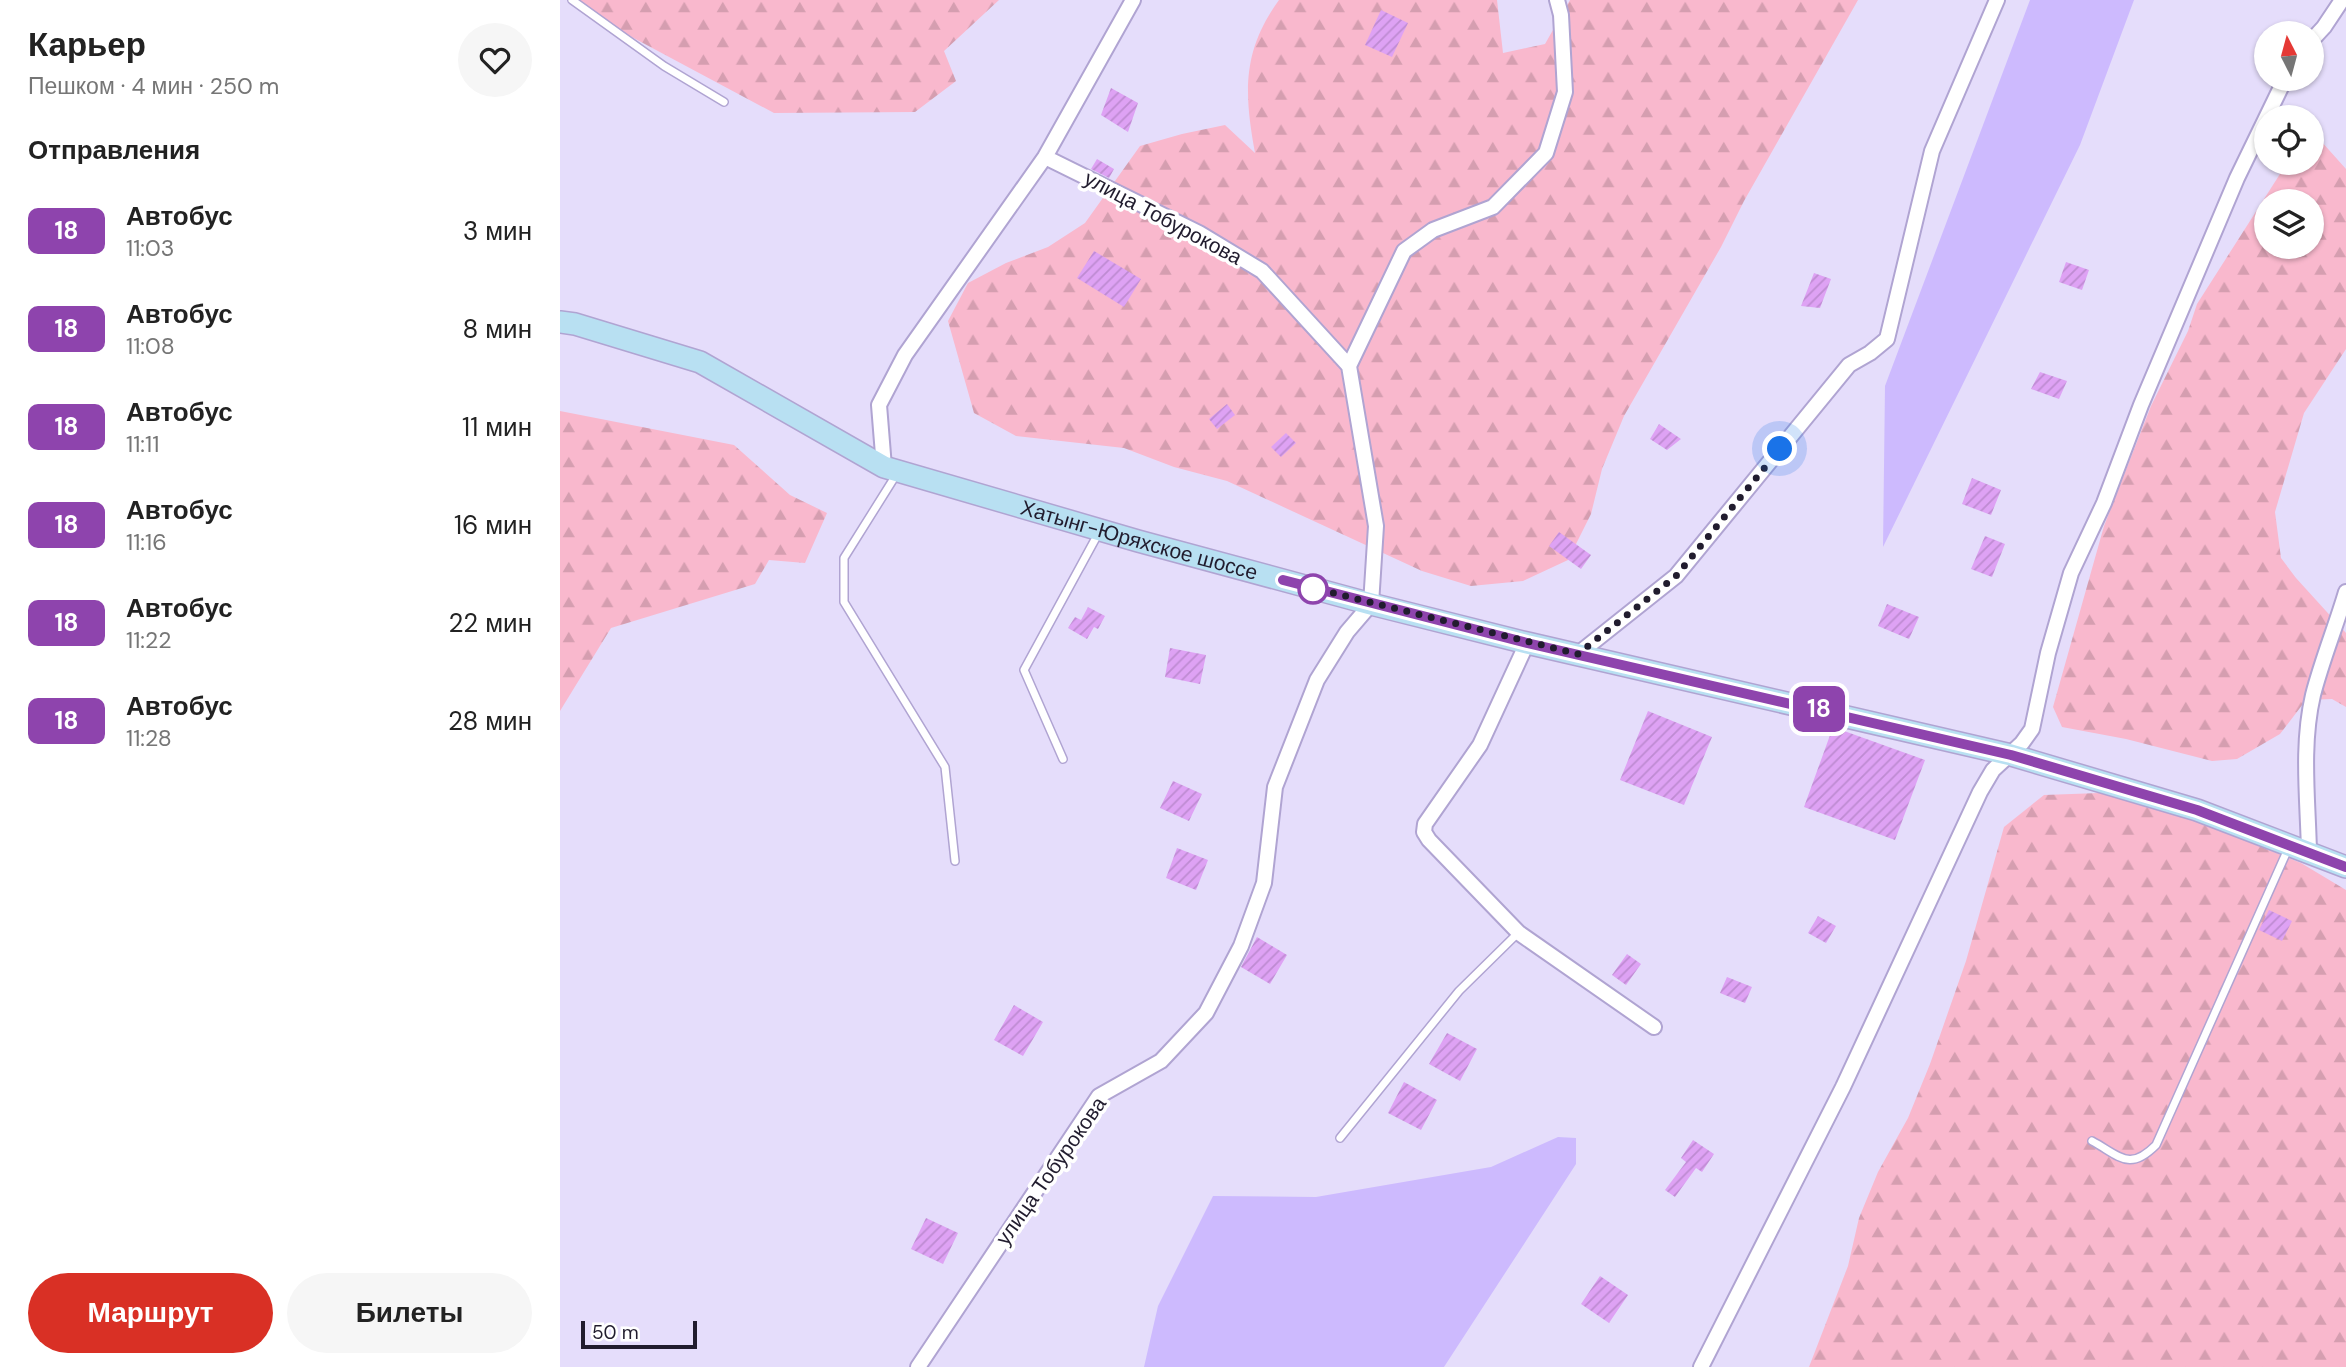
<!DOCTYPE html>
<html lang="ru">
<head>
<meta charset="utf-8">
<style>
	:root { --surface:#fff; --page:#f6f6f6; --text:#222; --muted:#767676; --accent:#d93025 }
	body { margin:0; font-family:"DM Sans",sans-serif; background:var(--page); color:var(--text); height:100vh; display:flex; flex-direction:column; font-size:26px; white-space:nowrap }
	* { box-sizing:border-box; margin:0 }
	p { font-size:23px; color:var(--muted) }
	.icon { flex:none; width:38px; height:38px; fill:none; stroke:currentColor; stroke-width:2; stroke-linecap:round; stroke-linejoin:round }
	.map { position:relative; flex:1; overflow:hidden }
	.sheet { display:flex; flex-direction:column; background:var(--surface); width:560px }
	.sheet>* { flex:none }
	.badge { padding:0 14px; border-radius:10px; font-size:24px; line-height:46px }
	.needle { width:46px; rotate:354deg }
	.fabs { position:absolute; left:1694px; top:21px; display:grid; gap:14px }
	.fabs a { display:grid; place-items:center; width:70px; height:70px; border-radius:50%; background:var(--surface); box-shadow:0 2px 5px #0004; font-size:35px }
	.scale { position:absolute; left:21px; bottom:18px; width:116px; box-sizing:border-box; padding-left:7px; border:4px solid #211c2e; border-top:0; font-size:19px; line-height:24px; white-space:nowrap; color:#211c2e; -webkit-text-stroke:5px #fff; paint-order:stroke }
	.you { position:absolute; width:35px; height:35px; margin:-18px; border:5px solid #fff; border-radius:50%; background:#1a73e8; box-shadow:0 0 0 10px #1a73e833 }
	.map>.badge { position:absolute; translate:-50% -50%; box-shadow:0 0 0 4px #fff }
	h2 { padding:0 28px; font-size:26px; line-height:63px }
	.round { display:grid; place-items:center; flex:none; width:74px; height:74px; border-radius:37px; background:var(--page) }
	.head { display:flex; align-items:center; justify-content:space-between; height:119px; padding:0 28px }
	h1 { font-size:33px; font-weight:700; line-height:52px }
	.primary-button { display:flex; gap:14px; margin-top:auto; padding:14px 28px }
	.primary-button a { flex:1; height:80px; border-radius:42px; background:var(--accent); color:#fff; font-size:28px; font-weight:700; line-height:80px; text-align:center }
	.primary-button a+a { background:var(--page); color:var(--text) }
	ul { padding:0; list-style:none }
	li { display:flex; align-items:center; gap:21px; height:98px; padding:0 28px }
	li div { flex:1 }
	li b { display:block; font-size:26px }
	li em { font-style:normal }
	li .badge { min-width:77px; font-weight:700; text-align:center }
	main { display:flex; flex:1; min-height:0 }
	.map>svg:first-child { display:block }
	.forest { fill:url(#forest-firs); fill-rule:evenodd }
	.water { fill:#cdbafe }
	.building { fill:url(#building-hatch) }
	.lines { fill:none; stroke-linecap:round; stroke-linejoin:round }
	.lane-casing { stroke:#b0a4d2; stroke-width:10 }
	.street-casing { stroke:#b0a4d2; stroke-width:18 }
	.secondary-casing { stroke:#b0a4d2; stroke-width:24 }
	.lane { stroke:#fff; stroke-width:7 }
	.street { stroke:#fff; stroke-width:14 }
	.secondary { stroke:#b8e0f2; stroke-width:21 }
	.line-casing { stroke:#fff; stroke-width:16 }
	.line { stroke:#8e44ad; stroke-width:10 }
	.walk { stroke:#211c2e; stroke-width:7; stroke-dasharray:0 12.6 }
	.stop-dot { fill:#fff; stroke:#8e44ad; stroke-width:3.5 }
	.labels { text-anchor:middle; stroke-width:7; stroke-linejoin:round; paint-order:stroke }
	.street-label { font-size:21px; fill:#211c2e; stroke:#fff }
</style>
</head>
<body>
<main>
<section class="sheet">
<div class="head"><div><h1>Карьер</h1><p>Пешком · 4 мин · 250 m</p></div><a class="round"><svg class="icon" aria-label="heart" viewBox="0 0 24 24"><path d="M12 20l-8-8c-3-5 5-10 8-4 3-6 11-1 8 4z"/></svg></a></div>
<h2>Отправления</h2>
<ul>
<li><span class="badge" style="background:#8e44ad;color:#fff">18</span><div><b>Автобус</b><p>11:03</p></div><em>3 мин</em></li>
<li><span class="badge" style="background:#8e44ad;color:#fff">18</span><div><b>Автобус</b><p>11:08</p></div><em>8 мин</em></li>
<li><span class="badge" style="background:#8e44ad;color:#fff">18</span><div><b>Автобус</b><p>11:11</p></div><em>11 мин</em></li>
<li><span class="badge" style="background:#8e44ad;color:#fff">18</span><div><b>Автобус</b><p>11:16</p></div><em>16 мин</em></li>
<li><span class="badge" style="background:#8e44ad;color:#fff">18</span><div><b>Автобус</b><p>11:22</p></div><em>22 мин</em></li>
<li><span class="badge" style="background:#8e44ad;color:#fff">18</span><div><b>Автобус</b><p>11:28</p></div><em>28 мин</em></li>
</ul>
<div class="primary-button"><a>Маршрут</a><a>Билеты</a></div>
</section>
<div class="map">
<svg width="1786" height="1367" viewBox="0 0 1786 1367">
	<defs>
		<pattern id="forest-firs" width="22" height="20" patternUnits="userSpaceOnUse" patternTransform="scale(1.75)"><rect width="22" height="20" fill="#f9b8cd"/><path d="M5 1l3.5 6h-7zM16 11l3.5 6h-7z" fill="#d59eb0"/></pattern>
		<pattern id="building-hatch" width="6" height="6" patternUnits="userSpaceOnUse" patternTransform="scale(1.75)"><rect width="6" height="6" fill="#dea2f4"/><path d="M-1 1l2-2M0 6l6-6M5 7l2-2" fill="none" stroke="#be8bd2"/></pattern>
	</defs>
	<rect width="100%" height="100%" fill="#e5ddfb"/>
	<!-- forest -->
	<path class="forest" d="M10 0H439L384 51 396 81 355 112 214 113 10 4Z
		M719 0H937L943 53 985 44 1010 0H1298L1184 201 1161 247 1064 416 1042 469 1031 514 1008 560 963 581 911 586 862 571 667 481 614 467 564 448 456 436 414 413 388 321 408 283 446 263 488 247 525 223 580 146 622 134 665 125 695 153C684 93 682 51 719 0Z
		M1752 131 1786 169V349L1744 413 1715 512 1721 558 1736 578 1786 633V707L1772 699 1746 700 1720 734 1677 759 1652 761 1566 739 1502 727 1493 707 1544 526 1591 406 1628 331 1637 304 1727 163H1752ZM1706 201H1752V247H1706Z
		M0 411 174 445 230 495 267 513 245 563 209 560 195 584 51 628 0 711Z
		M1539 793 1592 803 1741 863 1786 890V1367H1249L1288 1266 1299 1218 1318 1172 1348 1118 1370 1064 1406 961 1444 827 1484 795Z"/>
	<!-- water -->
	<path class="water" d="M1470 0H1574L1520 145 1323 547 1325 386Z
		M998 1137 1016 1138V1164L884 1367H584L598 1306 653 1196 756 1197 931 1167Z"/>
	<!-- building -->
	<path class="building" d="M821 10 848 23 832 57 805 45Z
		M551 88 578 103 568 132 541 115Z
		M537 159 554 169 549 178 531 169Z
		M534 251 581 279 564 307 517 278Z
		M1506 262 1529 270 1522 290 1499 282Z
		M1254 273 1271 279 1260 308 1241 306Z
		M1480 372 1507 381 1499 399 1471 389Z
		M667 404 675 415 657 429 649 419Z
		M1099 424 1121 439 1107 450 1090 439Z
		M726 433 736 443 721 457 711 447Z
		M1412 478 1441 490 1431 515 1402 504Z
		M999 532 1031 555 1021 569 989 546Z
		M1425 536 1445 544 1432 577 1411 569Z
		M1327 604 1359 617 1349 639 1318 626Z
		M528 607 545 616 538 629 534 627 527 639 508 628 515 617 521 620Z
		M610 648 646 655 640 684 605 677Z
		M1088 711 1152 737 1124 805 1060 780Z
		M1273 727 1365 760 1335 840 1244 807Z
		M613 781 642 794 629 821 600 808Z
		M617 848 648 860 636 890 606 878Z
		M1709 910 1732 921 1722 941 1699 930Z
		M1258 916 1276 926 1266 943 1248 933Z
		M697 937 727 955 710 984 681 967Z
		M1067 954 1081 964 1066 985 1052 975Z
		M1167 977 1192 987 1185 1003 1160 993Z
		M454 1005 483 1022 463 1056 434 1040Z
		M887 1033 917 1049 900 1081 869 1064Z
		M844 1082 877 1100 861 1130 828 1113Z
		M1133 1140 1154 1154 1142 1172 1136 1168 1115 1197 1105 1190 1126 1162 1121 1158Z
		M366 1218 398 1233 383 1264 351 1249Z
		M1040 1276 1068 1295 1049 1323 1021 1304Z"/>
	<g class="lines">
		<!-- lane casing -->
		<g class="lane-casing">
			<path id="lane" d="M12 0 104 66 164 102
				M336 475 284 558V602L385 767 395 861
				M503 759 464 670 538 534
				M780 1138 899 991 958 933
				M1532 1141C1560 1156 1569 1172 1596 1145L1728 849"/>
		</g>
		<!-- street casing -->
		<g class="street-casing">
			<path id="street" d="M1752 40 1764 27 1782 0
				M789 366 844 251 873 230 933 207 986 153 1005 92 1001 15 997 0
				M324 467 319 405 345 355 485 157 573 0
				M967 643 920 745 865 824 864 832 869 840 959 933 1094 1027
				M1018 654 1116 576 1289 365 1310 353 1327 339 1372 151 1437 0
				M1749 852C1748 801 1741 746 1753 695 1762 660 1776 626 1786 592
				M358 1367 539 1096 601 1061 646 1013 681 946 704 883 715 787 757 680 787 632 811 604 816 526 789 366 702 271 639 233 485 157
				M1141 1367 1283 1087 1420 792 1433 770 1462 743 1472 729 1488 653 1511 573 1544 503 1581 405 1677 178 1725 79"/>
		</g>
		<!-- secondary casing -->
		<g class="secondary-casing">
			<g id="secondary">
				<path id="s1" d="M0 322 15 324 140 362 324 467 578 541 811 604 967 643 1451 755 1637 810 1786 867"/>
			</g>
		</g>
		<!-- lane -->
		<use href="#lane" class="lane"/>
		<!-- street -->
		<use href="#street" class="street"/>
		<!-- secondary -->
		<use href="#secondary" class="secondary"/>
	</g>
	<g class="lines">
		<!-- line casing -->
		<g class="line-casing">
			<path id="line" d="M723 580 967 643 1451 755 1637 810 1786 867"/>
		</g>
		<!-- line -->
		<use href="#line" class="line"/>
		<!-- walk -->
		<path class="walk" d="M753 589 745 586 1018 654 1116 576 1220 449"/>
	</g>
	<!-- markers -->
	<circle class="stop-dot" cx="753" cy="589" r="14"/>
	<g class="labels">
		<!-- street labels -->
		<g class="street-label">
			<text transform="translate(603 218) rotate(28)" y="7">улица Тобурокова</text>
			<text dy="7" stroke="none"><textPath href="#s1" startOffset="623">Хатынг-Юряхское шоссе</textPath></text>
			<text transform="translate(491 1171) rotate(-55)" y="7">улица Тобурокова</text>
		</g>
	</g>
</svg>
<div class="fabs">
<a><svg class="needle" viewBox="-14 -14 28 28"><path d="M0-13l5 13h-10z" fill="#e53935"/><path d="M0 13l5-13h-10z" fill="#767676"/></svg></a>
<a><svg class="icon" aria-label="locate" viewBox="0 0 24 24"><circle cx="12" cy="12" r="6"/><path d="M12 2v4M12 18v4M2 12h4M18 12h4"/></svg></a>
<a><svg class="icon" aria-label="layers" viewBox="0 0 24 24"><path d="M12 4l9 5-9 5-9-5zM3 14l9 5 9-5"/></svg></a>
</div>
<div class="scale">50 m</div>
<div class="you" style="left:1220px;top:449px"></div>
<b class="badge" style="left:1259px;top:709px;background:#8e44ad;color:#fff">18</b>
</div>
</main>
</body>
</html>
